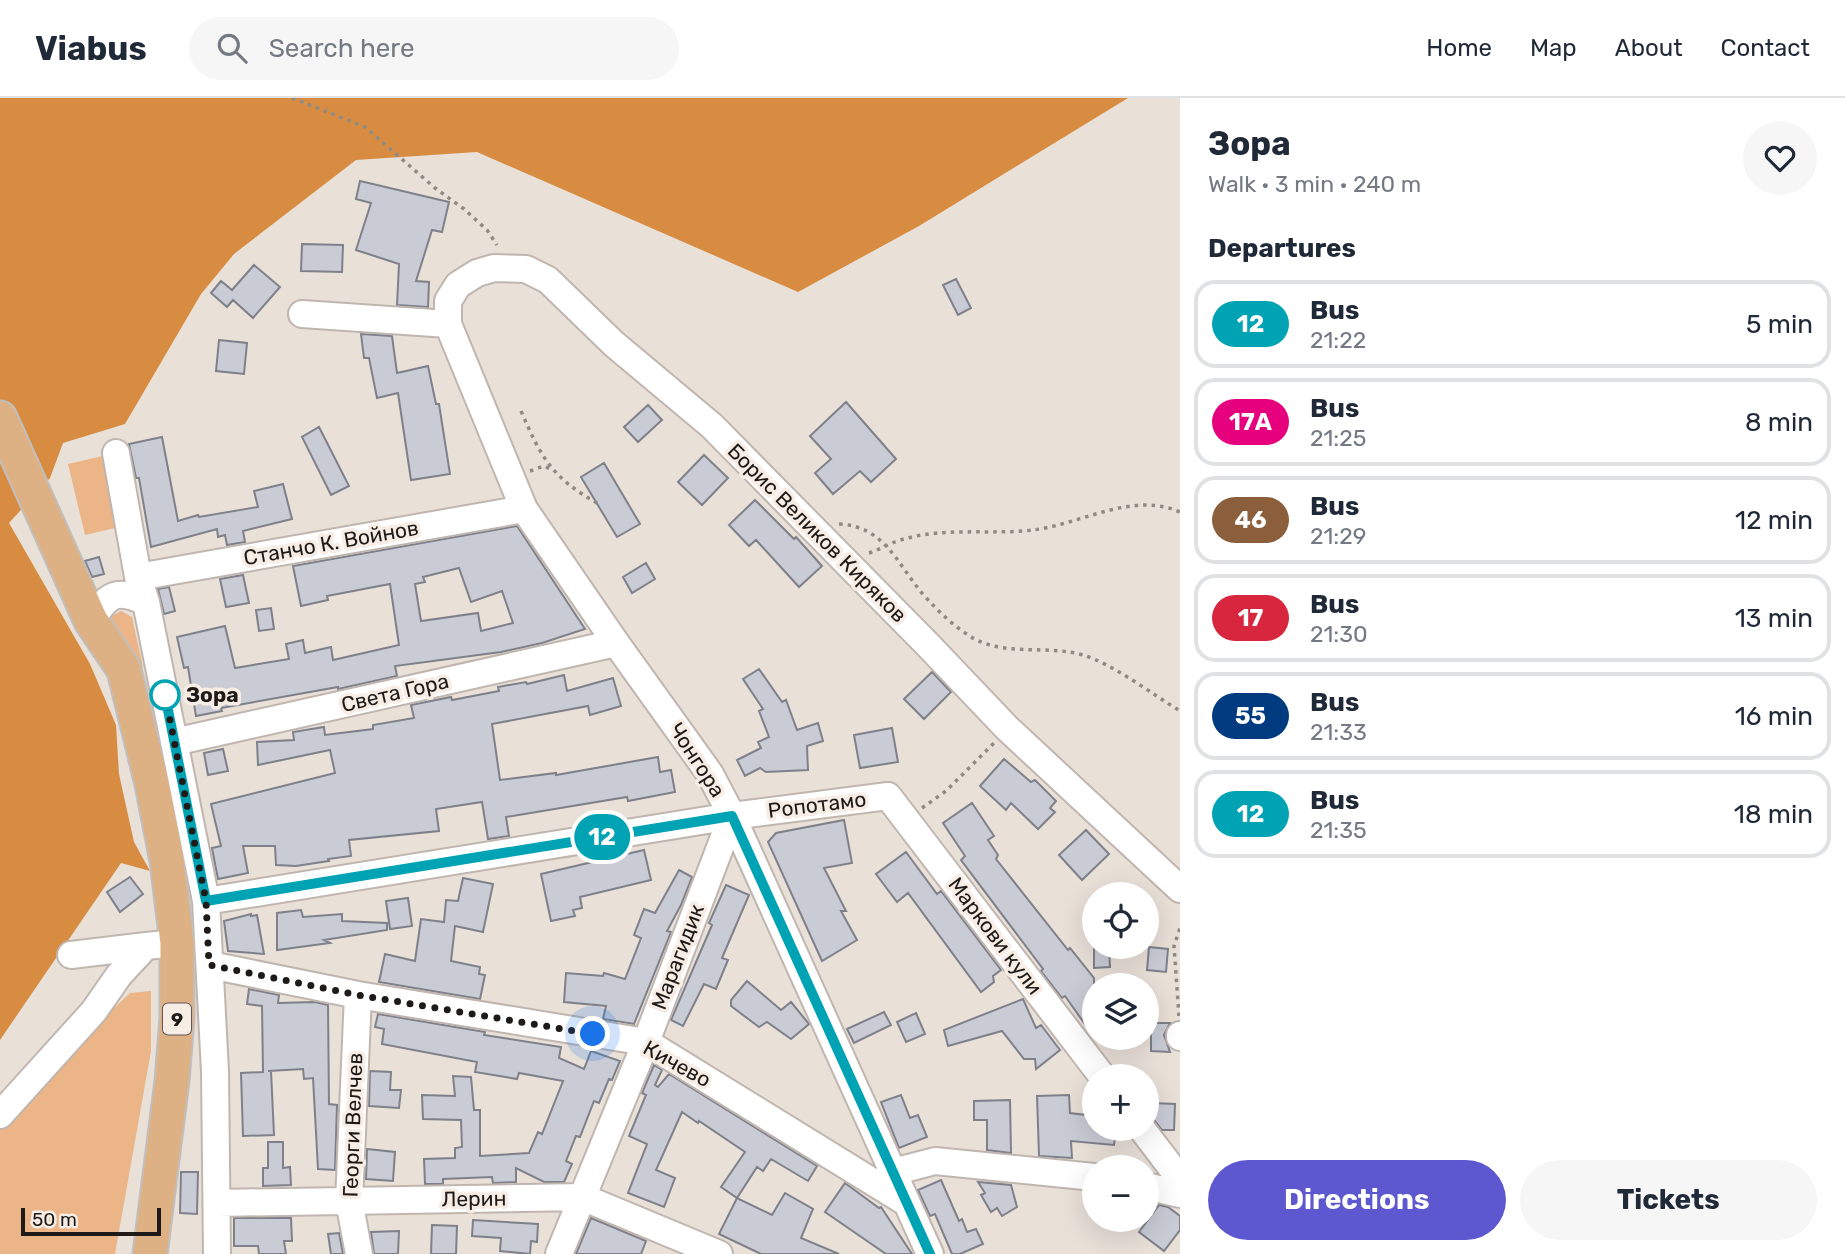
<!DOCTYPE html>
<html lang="en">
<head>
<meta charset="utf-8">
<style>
	:root { --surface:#fff; --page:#f6f6f7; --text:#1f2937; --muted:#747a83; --line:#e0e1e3; --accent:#5d58d0 }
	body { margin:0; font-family:Rubik,sans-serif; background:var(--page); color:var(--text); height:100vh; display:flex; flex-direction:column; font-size:26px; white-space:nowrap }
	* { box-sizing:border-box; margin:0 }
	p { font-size:23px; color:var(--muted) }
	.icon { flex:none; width:38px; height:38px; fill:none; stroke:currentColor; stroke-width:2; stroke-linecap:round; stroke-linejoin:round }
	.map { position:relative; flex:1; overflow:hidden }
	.side { display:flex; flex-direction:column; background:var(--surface); width:665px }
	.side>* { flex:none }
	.badge { padding:0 14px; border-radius:23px; font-size:24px; line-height:46px }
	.controls { position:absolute; left:1082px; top:784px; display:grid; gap:14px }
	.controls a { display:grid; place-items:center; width:77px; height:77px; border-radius:50%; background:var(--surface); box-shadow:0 7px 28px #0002; font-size:35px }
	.scale { position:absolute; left:21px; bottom:18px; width:140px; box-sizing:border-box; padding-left:7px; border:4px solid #1d1a17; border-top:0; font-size:19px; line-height:24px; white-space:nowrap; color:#1d1a17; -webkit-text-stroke:5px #f7ede5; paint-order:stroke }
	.you { position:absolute; width:35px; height:35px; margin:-18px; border:5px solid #fff; border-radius:50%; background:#1a73e8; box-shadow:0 0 0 10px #1a73e833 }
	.map>.badge { position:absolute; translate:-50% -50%; box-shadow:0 0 0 4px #fff }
	h2 { padding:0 28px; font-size:26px; line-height:63px }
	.round { display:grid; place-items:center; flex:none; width:74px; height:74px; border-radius:37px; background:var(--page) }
	.head { display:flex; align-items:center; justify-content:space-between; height:119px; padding:0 28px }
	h1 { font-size:33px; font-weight:700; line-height:52px }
	.button { display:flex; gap:14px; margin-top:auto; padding:14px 28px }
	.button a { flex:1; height:80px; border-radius:42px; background:var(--accent); color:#fff; font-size:28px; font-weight:700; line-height:80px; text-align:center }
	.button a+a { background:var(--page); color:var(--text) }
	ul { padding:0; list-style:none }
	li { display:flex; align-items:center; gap:21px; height:88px; margin:0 14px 10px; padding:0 14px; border:4px solid var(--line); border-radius:21px }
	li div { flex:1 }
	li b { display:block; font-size:26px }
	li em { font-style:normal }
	li .badge { min-width:77px; font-weight:700; text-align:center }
	header { display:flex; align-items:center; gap:42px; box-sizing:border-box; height:98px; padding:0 35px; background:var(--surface); border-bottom:2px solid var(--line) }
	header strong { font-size:33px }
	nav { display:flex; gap:38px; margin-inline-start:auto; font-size:24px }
	.search { width:490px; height:63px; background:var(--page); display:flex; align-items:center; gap:18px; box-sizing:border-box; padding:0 24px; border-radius:38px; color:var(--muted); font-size:26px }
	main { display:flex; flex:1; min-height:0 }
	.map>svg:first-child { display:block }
	.green { fill:#ebb587 }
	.forest { fill:#d88c42 }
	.building { fill:#c9cbd5; stroke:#7e808a; stroke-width:2; fill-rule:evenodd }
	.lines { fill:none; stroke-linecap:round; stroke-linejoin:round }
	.minor-casing { stroke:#c0b6af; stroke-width:30 }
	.major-casing { stroke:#c0bfbe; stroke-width:37 }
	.path { stroke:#908a84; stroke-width:3.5; stroke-dasharray:3.5 5; stroke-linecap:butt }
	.minor { stroke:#fff; stroke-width:26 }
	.major { stroke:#deb184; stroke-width:33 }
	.line-casing { stroke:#fff; stroke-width:16 }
	.line { stroke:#00a3b4; stroke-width:10 }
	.walk { stroke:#1d1a17; stroke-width:7; stroke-dasharray:0 12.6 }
	.stop-dot { fill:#fff; stroke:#00a3b4; stroke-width:3.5 }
	.labels { text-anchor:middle; stroke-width:7; stroke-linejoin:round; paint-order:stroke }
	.shield { fill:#f7ede5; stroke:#5e5955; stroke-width:2 }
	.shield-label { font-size:19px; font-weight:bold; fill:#1d1a17 }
	.street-label { font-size:21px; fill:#1d1a17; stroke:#f7ede5 }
	.stop-label { font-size:21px; font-weight:bold; fill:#1d1a17; stroke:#f7ede5; text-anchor:start }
</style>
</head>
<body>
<header>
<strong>Viabus</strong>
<div class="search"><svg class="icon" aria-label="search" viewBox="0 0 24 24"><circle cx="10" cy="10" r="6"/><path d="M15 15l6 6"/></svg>Search here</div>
<nav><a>Home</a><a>Map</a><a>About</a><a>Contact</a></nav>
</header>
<main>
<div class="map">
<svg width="1180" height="1156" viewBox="0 0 1180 1156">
	<rect width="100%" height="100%" fill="#e9e0d8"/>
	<!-- green -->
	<path class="green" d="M116 355 128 427 85 437 68 366Z
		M121 513 132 519 143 569 132 571 108 520Z
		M151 893V953L115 1156H0V1024L22 997 130 895Z"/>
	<!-- forest -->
	<path class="forest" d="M0 0H1128L919 128 798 194 477 54 356 62 234 156 201 196 125 326 63 345 50 380 9 425 90 566 116 627 119 676 134 744 150 773 121 765 0 942Z"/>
	<!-- building -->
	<path class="building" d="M360 83 449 104 442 134 432 132 416 183 429 184 428 209 397 207 399 166 356 152 371 105 356 101Z
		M302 146 343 147 342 174 301 173Z
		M254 167 280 189 253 220 233 202 227 209 211 195 221 183 232 192Z
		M956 181 971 210 958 217 943 187Z
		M361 236 392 238 397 275 428 268 436 306H439L450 376 411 382 398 295 377 300 369 260H364Z
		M219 242 247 245 244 276 216 273Z
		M846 304 896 361 871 384 860 373 833 396 815 375 831 361 810 338Z
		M648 307 662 322 638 344 624 329Z
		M319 329 349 388 331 397 302 339Z
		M162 339 178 423 198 417 199 419 258 409 254 393 283 386 292 421 243 433 245 444 227 447 225 437 218 439 217 431 151 449 139 380H136L129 346Z
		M704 357 728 380 702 407 678 384Z
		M604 365 640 426 617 439 581 379Z
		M755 402 794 441 796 439 822 468 799 489 756 442 749 448 729 427Z
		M517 428 585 531 542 545 501 554 395 568 397 578 338 591V589L221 610 222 613 196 618 188 569 184 570 177 539 225 528 235 570 289 561 286 546 303 542 305 555 331 549 333 562 399 547 390 486 327 498 328 502 301 508 293 468ZM459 470 471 504 502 493 513 525 481 533 478 515 421 523 415 486 425 484 423 479Z
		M99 459 104 476 92 479 85 463Z
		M646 465 655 481 632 495 623 479Z
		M243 477 249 505 226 509 220 481Z
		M169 489 175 513 164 516 158 491Z
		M271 510 274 531 259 533 256 512Z
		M759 571 782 604 786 602 797 632 818 625 823 643 807 648 808 672 766 674 760 670 745 678 737 662 761 650 758 644 769 639 759 613 763 611 743 581Z
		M932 574 951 594 924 621 904 601Z
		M564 577 567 593 613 580 621 608 590 617 588 608 492 626 500 682 556 675V677L658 659 660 674 671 672 675 694 628 703 627 699 506 719 509 738 488 741 482 704 436 711 439 733 349 742 351 758 328 761 329 763 296 768 276 767 275 748H243L248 775 218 781 212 750 221 748 211 706 335 675 330 652 258 667 257 644 294 642 293 634 324 629 325 637 373 631V627L414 620 411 607 451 599 452 602 499 593 498 589 526 584 527 586Z
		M892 630 898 664 860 670 854 637Z
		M223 651 228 673 208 677 204 655Z
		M1004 661 1031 684 1035 682 1056 703 1050 710 1055 714 1038 731 1011 705 1006 712 980 688Z
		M972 705 994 738 988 742 998 757 996 761 1068 852 1070 850 1094 880V939L1065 898 1062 900 1041 873 1043 871 961 762 965 758 943 725Z
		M844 722 852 765 824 770 846 813H841L857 842 822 863 768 744 776 735Z
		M1086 732 1109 756 1082 782 1059 757Z
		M644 752 651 782 580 799 582 810 573 812 575 818 551 823 541 776Z
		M906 754 937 796 941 793 1001 872 993 878 994 884 981 894 908 795 897 804 876 776Z
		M679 772 692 779 681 807 667 833 671 834 634 926 603 921 606 908 564 904 566 875 603 878 604 875 625 881 641 840 634 837 644 811 655 815Z
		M130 779 143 796 120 814 107 794Z
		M463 780 493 786 483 834 455 828 451 863 480 869 479 876 485 877 480 901 379 884 385 856 415 863 421 821 444 824 446 802 458 803Z
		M726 787 749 797 722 860 728 862 716 891 704 886 683 928 671 922 712 827 709 825Z
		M408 800 412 828 390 831 386 803Z
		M301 812 303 819 342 816V823L387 825V832L324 842 330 845 277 852V815Z
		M251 816V818L257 817 264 856 228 853 224 823Z
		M1094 849H1109L1110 869 1094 870Z
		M1149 849 1168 851 1166 874 1147 872Z
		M747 883 781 912 791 904 809 926 791 941 767 924 759 929 731 908V902Z
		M249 891 279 897 278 905 315 904 328 907 329 1006 337 1007 335 1072 318 1071 313 980 304 981 303 971 268 973H271L274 1037 243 1038 241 975 263 974 262 908 247 906Z
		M1023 901 1036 930 1041 927 1060 952 1036 971 1035 961H1024L1002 933 948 948 944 932Z
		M884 914 891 927 854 945 847 931Z
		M916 915 925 936 906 944 897 924Z
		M378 916 485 934 484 937 561 949 559 960 584 971 591 953 620 963 612 982 609 981 599 1005 594 1003 580 1039 576 1038 566 1063 572 1066 564 1084H544L516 1070V1084L493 1085 492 1079 443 1081V1086H425L424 1061 455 1060V1050L462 1049 461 1022 423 1021 422 997 455 998 453 978 471 979 474 1012H480V1058L529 1055 538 1034 542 1036 563 983 519 975 517 981 475 974 477 964 382 946 384 931 375 929Z
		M1151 925H1170L1164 937 1170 954 1151 953Z
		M654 967 662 972 655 987 658 989 669 976 817 1068 808 1083 771 1061 763 1073 757 1069 737 1100 721 1089 745 1054 699 1023 698 1025 682 1014 656 1072 675 1080 664 1109 628 1095 647 1046 629 1038 646 997 642 995Z
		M370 973 391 974 390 992H401L399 1010 369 1008Z
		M901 997 910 1020 918 1017 927 1039 899 1050 881 1004Z
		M1069 997 1070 1015 1094 1018V1031H1116L1114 1047 1071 1043 1072 1060 1039 1058 1037 998Z
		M1010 1002 1011 1055 987 1052V1022H974V1003Z
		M1152 1005 1175 1006 1174 1032H1162L1151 1018Z
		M268 1044H283V1070L290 1069 291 1087 263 1088V1070H268Z
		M367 1051 395 1054 393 1083 366 1081Z
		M181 1074H198L197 1116 180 1115Z
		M941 1082 959 1123 962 1121 967 1134 976 1131 983 1146 960 1156H952L935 1116 930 1118 918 1092Z
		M978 1084 1011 1087 1017 1109 1002 1118 997 1110 991 1114 981 1097 985 1095Z
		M845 1085 879 1110 881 1109 912 1156H886L825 1114Z
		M785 1095 813 1111 801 1140 839 1156H761L719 1136 737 1100 772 1117Z
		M1159 1107 1168 1109 1180 1118V1132L1164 1153 1139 1134Z
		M234 1120H291L292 1143H284L286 1156H259L258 1148H234Z
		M591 1120 646 1143 641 1156H576Z
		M473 1122 538 1126 537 1144 531 1143 530 1156 500 1153 501 1140 472 1138Z
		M432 1127 457 1128 456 1156H431Z
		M399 1133 398 1156H374L371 1134Z
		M339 1135 343 1156H331L328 1136Z"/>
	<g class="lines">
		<!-- minor casing -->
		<g class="minor-casing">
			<path id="minor" d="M302 216 448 226
				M116 355 138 479 146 504 206 803 215 973 217 1156
				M138 479 524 411
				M91 523C108 496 116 490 146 504
				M174 644 616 545
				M206 803 732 718 888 698 1102 978
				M71 857 146 848
				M210 867 358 897 646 944 907 1105
				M358 897 349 1103 359 1156
				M1180 937V939
				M0 1017 94 913 119 877 146 848 177 845
				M1142 1031 1180 1081
				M893 1074 935 1063 1094 1079
				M1146 1088 1180 1096
				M217 1105 582 1099 719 1156
				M559 1156 646 944 732 718
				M930 1156 732 718 710 676 616 545 524 411 448 226V203L458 187 477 175 494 170 526 171 548 182 614 246 712 328 928 547 1007 630 1180 791"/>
		</g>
		<!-- major casing -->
		<g class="major-casing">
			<path id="major" d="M0 320 91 523 124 572 152 686 167 763 177 845V920L172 983 150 1156"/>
		</g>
		<!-- path -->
		<path class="path" d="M292 0 365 29 435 90 464 111 487 132 497 147
			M521 313C541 359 551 379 597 405
			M530 373 544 368 552 372
			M839 426C883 428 896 463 921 494 935 510 950 525 968 537 1002 560 1046 546 1083 557 1113 566 1152 596 1180 613
			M869 455C881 451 892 444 904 441 945 429 992 437 1033 432 1082 426 1132 393 1180 414
			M922 710 946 693 994 645
			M1179 918 1174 848 1180 830"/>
		<!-- minor -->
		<use href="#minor" class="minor"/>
		<!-- major -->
		<use href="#major" class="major"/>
	</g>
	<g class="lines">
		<!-- line casing -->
		<g class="line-casing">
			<path id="line" d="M165 597 206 803 732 718 930 1156"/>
		</g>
		<!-- line -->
		<use href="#line" class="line"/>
		<!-- walk -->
		<path class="walk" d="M165 597 206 803 209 867 358 897 593 936"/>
	</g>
	<!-- markers -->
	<circle class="stop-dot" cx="165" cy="597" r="14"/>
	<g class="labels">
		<!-- shield labels -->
		<rect class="shield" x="163" y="905.5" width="28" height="31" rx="5"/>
		<g class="shield-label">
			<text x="177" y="928">9</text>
		</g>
		<!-- street labels -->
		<g class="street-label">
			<text transform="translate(817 435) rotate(45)" y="7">Борис Великов Киряков</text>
			<text transform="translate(331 445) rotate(-10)" y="7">Станчо К. Войнов</text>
			<text transform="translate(395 595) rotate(-13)" y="7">Света Гора</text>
			<text transform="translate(697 662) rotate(57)" y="7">Чонгора</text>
			<text transform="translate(817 707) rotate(-7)" y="7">Ропотамо</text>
			<text transform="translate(995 838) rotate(53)" y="7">Маркови кули</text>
			<text transform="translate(678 859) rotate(-69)" y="7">Марагидик</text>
			<text transform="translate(677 966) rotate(29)" y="7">Кичево</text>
			<text transform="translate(353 1027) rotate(-88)" y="7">Георги Велчев</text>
			<text transform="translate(474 1101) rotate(-1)" y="7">Лерин</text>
		</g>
		<!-- stop labels -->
		<g class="stop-label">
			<text x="186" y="604">Зора</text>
		</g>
	</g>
</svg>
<div class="controls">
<a><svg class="icon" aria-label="locate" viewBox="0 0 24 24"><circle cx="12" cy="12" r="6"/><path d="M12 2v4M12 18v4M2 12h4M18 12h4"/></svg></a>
<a><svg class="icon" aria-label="layers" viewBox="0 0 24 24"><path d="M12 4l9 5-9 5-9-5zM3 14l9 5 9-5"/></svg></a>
<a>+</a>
<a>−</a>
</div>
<div class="scale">50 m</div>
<div class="you" style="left:593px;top:936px"></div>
<b class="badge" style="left:602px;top:739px;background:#00a3b4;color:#fff">12</b>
</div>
<section class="side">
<div class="head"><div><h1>Зора</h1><p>Walk · 3 min · 240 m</p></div><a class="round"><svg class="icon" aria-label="heart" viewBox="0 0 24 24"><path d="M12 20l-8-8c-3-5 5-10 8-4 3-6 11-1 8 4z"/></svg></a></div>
<h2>Departures</h2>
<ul>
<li><span class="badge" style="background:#00a3b4;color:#fff">12</span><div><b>Bus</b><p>21:22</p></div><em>5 min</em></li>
<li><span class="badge" style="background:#e6007e;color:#fff">17А</span><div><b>Bus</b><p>21:25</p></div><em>8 min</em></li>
<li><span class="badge" style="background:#8b5e3c;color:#fff">46</span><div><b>Bus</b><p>21:29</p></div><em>12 min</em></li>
<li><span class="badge" style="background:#d7263d;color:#fff">17</span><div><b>Bus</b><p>21:30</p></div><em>13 min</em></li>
<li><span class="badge" style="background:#003b80;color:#fff">55</span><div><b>Bus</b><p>21:33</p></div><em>16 min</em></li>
<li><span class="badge" style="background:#00a3b4;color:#fff">12</span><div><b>Bus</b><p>21:35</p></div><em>18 min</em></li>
</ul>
<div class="button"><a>Directions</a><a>Tickets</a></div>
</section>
</main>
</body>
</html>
